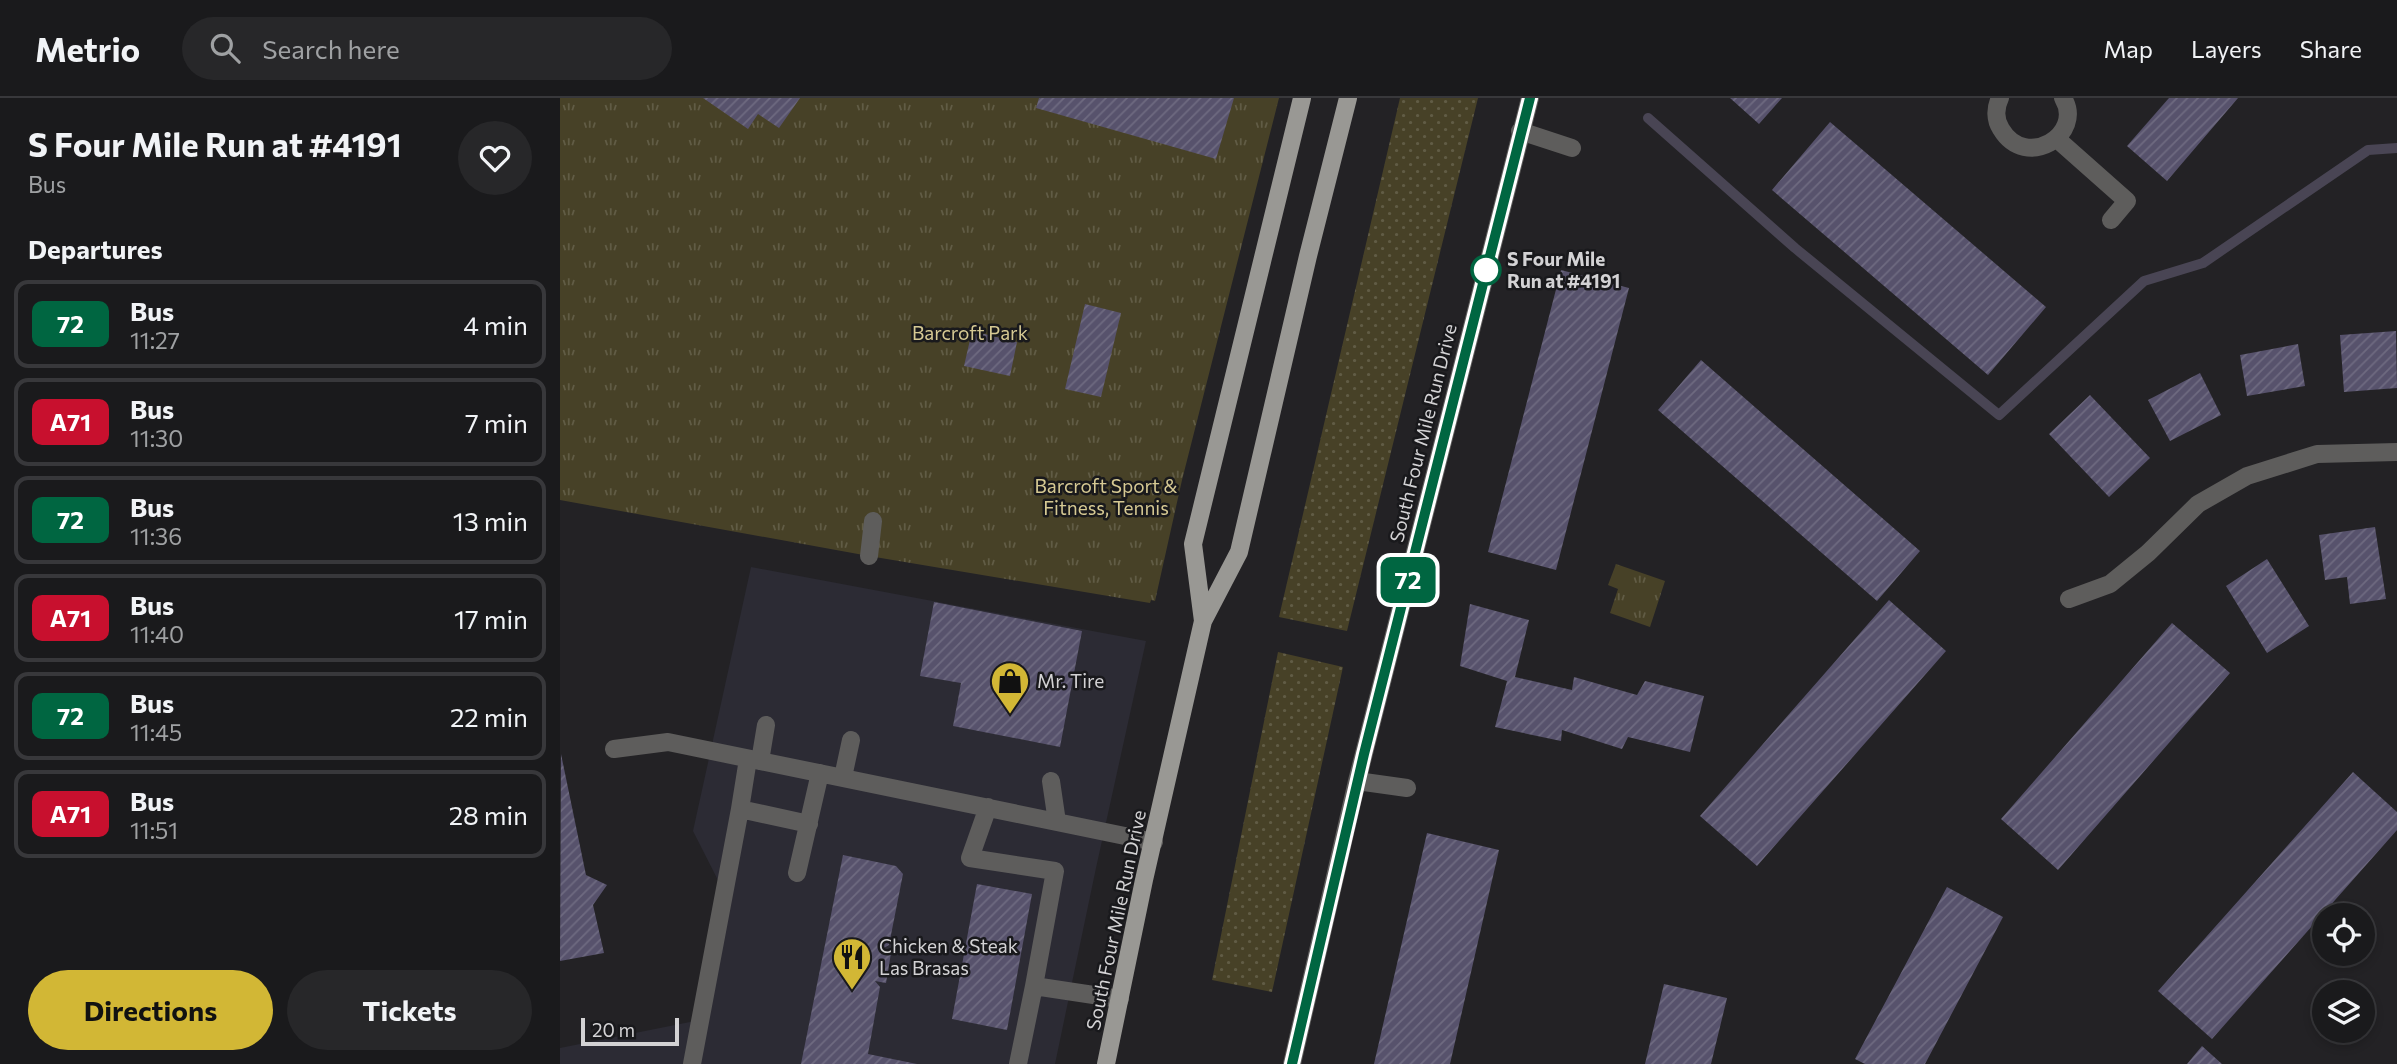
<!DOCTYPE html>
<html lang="en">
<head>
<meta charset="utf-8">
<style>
	:root { --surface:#1a1a1c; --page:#272729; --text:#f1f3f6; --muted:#9fa1a3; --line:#38383b; --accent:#d2b735 }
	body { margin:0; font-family:Commissioner,sans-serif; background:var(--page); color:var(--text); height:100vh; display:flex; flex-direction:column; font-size:26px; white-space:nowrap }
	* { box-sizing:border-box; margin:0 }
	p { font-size:23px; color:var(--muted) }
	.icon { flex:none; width:38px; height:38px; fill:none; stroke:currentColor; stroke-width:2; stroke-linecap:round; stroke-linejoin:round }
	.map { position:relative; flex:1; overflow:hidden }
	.side { display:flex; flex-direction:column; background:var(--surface); width:560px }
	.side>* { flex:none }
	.badge { padding:0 14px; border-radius:10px; font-size:24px; line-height:46px }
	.fabs { position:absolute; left:1752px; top:805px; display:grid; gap:14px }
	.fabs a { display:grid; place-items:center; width:63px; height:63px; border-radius:50%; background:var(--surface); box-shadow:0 4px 10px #0003,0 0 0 2px var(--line); font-size:35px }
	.scale { position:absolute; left:21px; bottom:18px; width:98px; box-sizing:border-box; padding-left:7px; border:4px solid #d3d2d4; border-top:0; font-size:19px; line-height:24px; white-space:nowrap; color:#d3d2d4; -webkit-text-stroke:5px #19191c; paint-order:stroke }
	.map>.badge { position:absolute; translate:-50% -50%; box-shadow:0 0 0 4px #fff }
	h2 { padding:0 28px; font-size:26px; line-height:63px }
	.round { display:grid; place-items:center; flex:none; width:74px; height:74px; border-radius:37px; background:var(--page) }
	.headline { display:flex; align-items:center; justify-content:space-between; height:119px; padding:0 28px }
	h1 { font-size:33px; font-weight:700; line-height:52px }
	.primary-button { display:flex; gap:14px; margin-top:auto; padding:14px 28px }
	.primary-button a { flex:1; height:80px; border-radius:42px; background:var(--accent); color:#111; font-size:28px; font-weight:700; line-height:80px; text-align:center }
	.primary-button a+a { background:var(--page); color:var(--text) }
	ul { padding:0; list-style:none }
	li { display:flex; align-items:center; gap:21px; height:88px; margin:0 14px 10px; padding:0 14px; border:4px solid var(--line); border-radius:14px }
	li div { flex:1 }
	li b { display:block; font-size:26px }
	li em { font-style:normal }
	li .badge { min-width:77px; font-weight:700; text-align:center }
	header { display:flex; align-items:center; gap:42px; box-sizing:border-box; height:98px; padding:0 35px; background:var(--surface); border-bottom:2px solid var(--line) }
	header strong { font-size:33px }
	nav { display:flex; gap:38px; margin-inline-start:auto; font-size:24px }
	.search { width:490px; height:63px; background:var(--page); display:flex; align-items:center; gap:18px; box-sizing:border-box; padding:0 24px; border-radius:38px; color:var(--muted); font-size:26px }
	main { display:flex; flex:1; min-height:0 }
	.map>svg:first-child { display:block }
	.built { fill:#2c2b34 }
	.park { fill:url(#park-tufts) }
	.garden { fill:url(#garden-dots) }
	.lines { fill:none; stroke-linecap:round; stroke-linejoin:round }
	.stream { stroke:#494554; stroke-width:10 }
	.building { fill:url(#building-hatch) }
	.minor { stroke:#5e5d5c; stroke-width:18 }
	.major { stroke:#999894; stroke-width:18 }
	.line-casing { stroke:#fff; stroke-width:16 }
	.line { stroke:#006641; stroke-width:10 }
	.stop-dot { fill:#fff; stroke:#006641; stroke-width:3.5 }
	.labels { text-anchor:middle; stroke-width:5; stroke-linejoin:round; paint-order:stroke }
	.stop-label { font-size:19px; font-weight:bold; fill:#d3d2d4; stroke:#19191c; text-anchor:start }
	.park-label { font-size:19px; fill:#d6c993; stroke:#19191c }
	.street-label { font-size:19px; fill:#d3d2d4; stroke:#19191c }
	.poi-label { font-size:19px; fill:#d3d2d4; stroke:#19191c; text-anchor:start }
</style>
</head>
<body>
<header>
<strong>Metrio</strong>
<div class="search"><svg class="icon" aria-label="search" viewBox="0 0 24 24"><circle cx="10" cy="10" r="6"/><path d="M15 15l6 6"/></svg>Search here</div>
<nav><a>Map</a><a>Layers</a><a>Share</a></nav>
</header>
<main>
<section class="side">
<div class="headline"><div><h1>S Four Mile Run at #4191</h1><p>Bus</p></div><a class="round"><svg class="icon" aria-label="heart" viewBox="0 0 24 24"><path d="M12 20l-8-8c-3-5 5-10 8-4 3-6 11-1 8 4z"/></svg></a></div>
<h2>Departures</h2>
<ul>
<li><span class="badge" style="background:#006641;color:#fff">72</span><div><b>Bus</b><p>11:27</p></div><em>4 min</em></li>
<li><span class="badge" style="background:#c8102e;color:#fff">A71</span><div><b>Bus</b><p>11:30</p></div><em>7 min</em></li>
<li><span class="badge" style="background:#006641;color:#fff">72</span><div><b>Bus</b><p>11:36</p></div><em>13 min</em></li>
<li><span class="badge" style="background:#c8102e;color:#fff">A71</span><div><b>Bus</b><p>11:40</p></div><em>17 min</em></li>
<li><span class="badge" style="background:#006641;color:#fff">72</span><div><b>Bus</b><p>11:45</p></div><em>22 min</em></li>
<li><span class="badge" style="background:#c8102e;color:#fff">A71</span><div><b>Bus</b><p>11:51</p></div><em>28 min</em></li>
</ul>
<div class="primary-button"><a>Directions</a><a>Tickets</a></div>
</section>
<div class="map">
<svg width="1837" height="966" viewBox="0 0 1837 966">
	<defs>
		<pattern id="park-tufts" width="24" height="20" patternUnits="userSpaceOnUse" patternTransform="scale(1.75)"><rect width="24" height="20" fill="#474127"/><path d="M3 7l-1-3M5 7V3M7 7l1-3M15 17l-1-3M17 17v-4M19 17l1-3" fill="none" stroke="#615c45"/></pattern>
		<pattern id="garden-dots" width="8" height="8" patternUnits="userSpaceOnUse" patternTransform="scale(1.75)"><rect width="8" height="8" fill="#474127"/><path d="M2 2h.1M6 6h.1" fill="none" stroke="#615c45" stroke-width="1.8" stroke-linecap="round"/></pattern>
		<pattern id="building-hatch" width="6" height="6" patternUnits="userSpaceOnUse" patternTransform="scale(1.75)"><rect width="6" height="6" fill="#57526c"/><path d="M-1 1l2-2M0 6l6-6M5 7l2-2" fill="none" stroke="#6e6a80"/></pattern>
	</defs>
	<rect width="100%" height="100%" fill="#232225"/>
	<!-- built -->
	<path class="built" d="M191 469 586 543 536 770 495 966H0V950L140 922 164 794 133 733Z"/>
	<!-- park -->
	<path class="park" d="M0 0H719L622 382 595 503 591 502 590 505 309 458 0 402Z
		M1056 466 1105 483 1090 529 1050 515 1058 491 1048 487Z"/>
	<!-- garden -->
	<path class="garden" d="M840 0H918L787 533 719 519Z
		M718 554 783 569 712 894 652 882Z"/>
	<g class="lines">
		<!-- stream -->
		<path class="stream" d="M1088 20 1235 150 1439 317 1584 183 1643 165 1808 52 1837 50"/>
	</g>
	<!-- building -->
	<path class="building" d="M143 0H240L219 30 198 16 188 31Z
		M479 0H674L656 61 476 10Z
		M1170 0H1222L1199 26Z
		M1609 0H1678L1607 83 1567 48Z
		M1270 24 1486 209 1428 277 1212 92Z
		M1001 172 1069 190 996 472 928 454Z
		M525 206 561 215 541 299 505 291Z
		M412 233 457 244 450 278 404 268Z
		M1836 233 1837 290 1784 294 1780 237Z
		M1738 246 1745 288 1687 298 1680 257Z
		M1141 262 1360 453 1317 503 1098 312Z
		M1640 275 1661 317 1610 343 1588 302Z
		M1530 297 1590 360 1549 399 1489 336Z
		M1815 429 1826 501 1790 506 1787 479 1765 482 1759 437Z
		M1707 461 1749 528 1707 555 1666 488Z
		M1329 502 1386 553 1197 768 1140 718Z
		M374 504 522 533 500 649 393 628 401 585 360 578Z
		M910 506 969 522 955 579 1012 592 1014 579 1077 597 1085 583 1144 598 1130 654 1068 639 1062 651 1002 632 1001 643 935 629 947 583 900 568Z
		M1612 525 1670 575 1498 772 1441 721Z
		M1 656 26 777 47 787 33 807 44 855 0 863Z
		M1793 674 1837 714V732L1652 941 1598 893Z
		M867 735 939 752 890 966H814Z
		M283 757 336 768 343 776 329 847 320 852 331 855 326 885 315 883 320 889 308 956 357 966H241Z
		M417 786 472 796 447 932 392 921Z
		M1387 789 1443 819 1365 966H1305L1295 961Z
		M1104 886 1167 900 1151 966H1085Z
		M1642 948 1662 966H1627Z"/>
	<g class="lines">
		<!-- minor -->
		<path class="minor" d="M1440 0C1435 10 1435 22 1441 31 1466 73 1525 36 1503 0
			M960 33 1012 50
			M1497 41 1567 103 1551 122
			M309 458 313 423
			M1509 501 1550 486 1588 455 1638 406 1687 378 1757 356 1837 354
			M54 651 108 644 594 744
			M188 661 180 711 249 726
			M200 663 206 627
			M283 679 291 642
			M491 683 497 724
			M797 683 847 690
			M428 709 410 760 495 773 474 888
			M237 775 260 675
			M132 966 180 711
			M458 966 474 888 560 901
			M732 966 797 683 970 0"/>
		<!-- major -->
		<path class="major" d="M643 523 633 446 742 0
			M546 966 584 782 643 523 679 454 748 158 788 0"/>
	</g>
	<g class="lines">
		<!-- line casing -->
		<g class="line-casing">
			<path id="line" d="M732 966 804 656 970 0"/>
		</g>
		<!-- line -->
		<use href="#line" class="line"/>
	</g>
	<!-- icons -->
	<defs>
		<g id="shop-pin" transform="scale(2.0125)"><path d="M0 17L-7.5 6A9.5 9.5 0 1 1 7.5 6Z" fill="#d2b735" stroke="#19191c"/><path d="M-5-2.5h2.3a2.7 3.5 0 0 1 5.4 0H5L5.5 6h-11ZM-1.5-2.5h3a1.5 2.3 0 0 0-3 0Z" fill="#111"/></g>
		<g id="restaurant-pin" transform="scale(2.0125)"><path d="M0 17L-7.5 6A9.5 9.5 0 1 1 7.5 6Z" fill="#d2b735" stroke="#19191c"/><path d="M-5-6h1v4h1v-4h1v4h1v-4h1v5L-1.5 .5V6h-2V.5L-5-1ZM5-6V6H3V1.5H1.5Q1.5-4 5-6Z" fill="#111"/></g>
	</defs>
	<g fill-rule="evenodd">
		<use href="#shop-pin" x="450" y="583"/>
		<use href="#restaurant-pin" x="292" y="859"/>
	</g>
	<!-- markers -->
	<circle class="stop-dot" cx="926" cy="172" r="14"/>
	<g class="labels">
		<!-- stop labels -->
		<g class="stop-label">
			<text x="947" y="168">S Four Mile<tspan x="947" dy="22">Run at #4191</tspan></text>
		</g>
		<!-- park labels -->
		<g class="park-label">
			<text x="410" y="242">Barcroft Park</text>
			<text x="546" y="395">Barcroft Sport &amp;<tspan x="546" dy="22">Fitness, Tennis</tspan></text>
		</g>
		<!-- street labels -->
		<g class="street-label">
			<text transform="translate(863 335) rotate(-76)" y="7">South Four Mile Run Drive</text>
			<text transform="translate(556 822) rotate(-78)" y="7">South Four Mile Run Drive</text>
		</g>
		<!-- poi labels -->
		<g class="poi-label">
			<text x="477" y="590">Mr. Tire</text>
			<text x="319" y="855">Chicken &amp; Steak<tspan x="319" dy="22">Las Brasas</tspan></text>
		</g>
	</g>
</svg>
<div class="fabs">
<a><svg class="icon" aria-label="locate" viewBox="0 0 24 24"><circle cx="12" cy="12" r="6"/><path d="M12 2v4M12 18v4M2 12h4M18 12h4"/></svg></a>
<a><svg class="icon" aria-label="layers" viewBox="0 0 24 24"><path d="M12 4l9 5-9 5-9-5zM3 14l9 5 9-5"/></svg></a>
</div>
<div class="scale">20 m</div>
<b class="badge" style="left:848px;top:482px;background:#006641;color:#fff">72</b>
</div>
</main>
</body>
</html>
